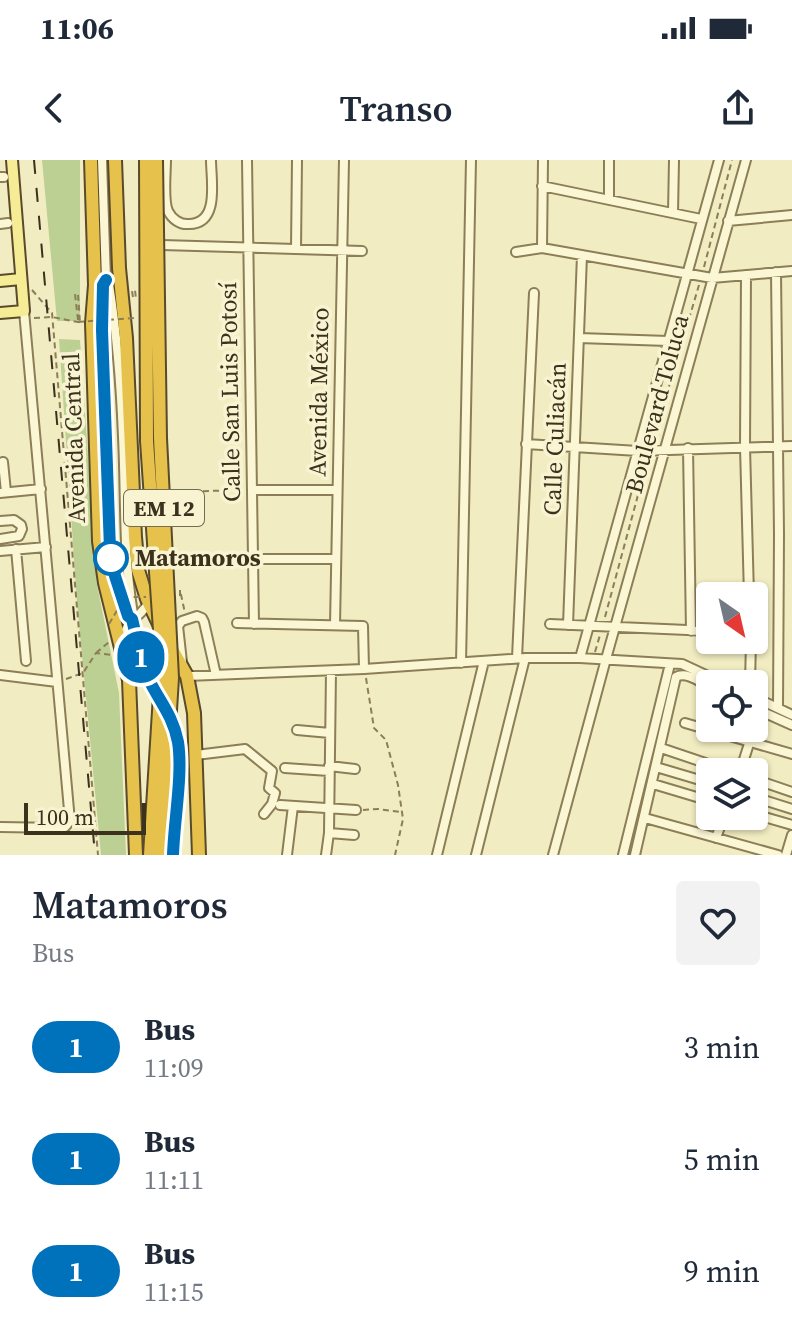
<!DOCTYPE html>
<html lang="en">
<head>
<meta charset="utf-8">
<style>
	:root { --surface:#fff; --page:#f2f2f3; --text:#1f2937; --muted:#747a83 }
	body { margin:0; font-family:"Source Serif 4",serif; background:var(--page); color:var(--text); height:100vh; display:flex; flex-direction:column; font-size:30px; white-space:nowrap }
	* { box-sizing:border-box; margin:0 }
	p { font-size:26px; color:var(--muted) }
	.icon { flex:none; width:44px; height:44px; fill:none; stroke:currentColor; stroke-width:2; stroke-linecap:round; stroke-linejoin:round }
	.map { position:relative; height:695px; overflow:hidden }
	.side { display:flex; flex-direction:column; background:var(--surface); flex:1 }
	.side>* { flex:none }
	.badge { padding:0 16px; border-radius:26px; font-size:28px; line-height:52px }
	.needle { width:52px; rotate:146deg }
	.fabs { position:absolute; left:696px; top:422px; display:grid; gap:16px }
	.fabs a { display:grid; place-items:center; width:72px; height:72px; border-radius:8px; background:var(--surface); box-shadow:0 2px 6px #0004; font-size:40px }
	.scale { position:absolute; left:24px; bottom:20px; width:122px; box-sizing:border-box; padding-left:8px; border:4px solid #3b311d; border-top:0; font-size:22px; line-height:28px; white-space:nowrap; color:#3b311d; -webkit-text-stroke:6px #f8f4d1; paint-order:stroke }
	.map>.badge { position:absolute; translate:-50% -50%; box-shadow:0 0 0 4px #fff }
	.round { display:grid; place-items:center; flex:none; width:84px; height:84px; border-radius:8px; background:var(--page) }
	.headline { display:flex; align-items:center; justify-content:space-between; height:136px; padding:0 32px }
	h1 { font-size:38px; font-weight:600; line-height:60px }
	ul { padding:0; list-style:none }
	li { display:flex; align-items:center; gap:24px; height:112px; padding:0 32px }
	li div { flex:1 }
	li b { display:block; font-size:30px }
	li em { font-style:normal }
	li .badge { min-width:88px; font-weight:700; text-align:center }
	.status { display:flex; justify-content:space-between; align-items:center; height:56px; padding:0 40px; background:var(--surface); direction:ltr }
	.status svg { height:22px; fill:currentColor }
	header { display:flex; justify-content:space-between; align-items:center; height:104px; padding:0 32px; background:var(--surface); font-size:36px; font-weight:600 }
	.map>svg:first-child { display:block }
	.green { fill:#bdd094 }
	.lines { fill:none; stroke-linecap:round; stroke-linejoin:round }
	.minor-casing { stroke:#8c7e57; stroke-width:12 }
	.major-casing { stroke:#594a2c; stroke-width:14 }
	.highway-casing { stroke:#594a2c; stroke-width:16 }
	.path { stroke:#8c7e57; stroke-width:2; stroke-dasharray:6 4; stroke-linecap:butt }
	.minor { stroke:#fbf7d5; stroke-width:8 }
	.major { stroke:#f7ec96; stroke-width:10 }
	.highway { stroke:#e6c14c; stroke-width:12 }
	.rail { stroke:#3b311d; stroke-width:2; stroke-dasharray:14 14; stroke-linecap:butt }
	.highway-bridge-casing { stroke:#594a2c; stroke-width:16; stroke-linecap:butt }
	.path-bridge { stroke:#8c7e57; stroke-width:2; stroke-dasharray:6 4; stroke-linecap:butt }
	.highway-bridge { stroke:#e6c14c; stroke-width:12 }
	.line-casing { stroke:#fff; stroke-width:18 }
	.line { stroke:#0072bc; stroke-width:12 }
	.stop-dot { fill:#fff; stroke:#0072bc; stroke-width:4 }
	.labels { text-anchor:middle; stroke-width:7; stroke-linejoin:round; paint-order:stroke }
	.shield { fill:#f8f4d1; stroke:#746c53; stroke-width:2 }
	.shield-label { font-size:22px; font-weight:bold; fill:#3b311d }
	.street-label { font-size:24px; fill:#3b311d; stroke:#f8f4d1 }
	.stop-label { font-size:24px; font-weight:bold; fill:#3b311d; stroke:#f8f4d1; text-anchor:start }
</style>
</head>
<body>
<div class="status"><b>11:06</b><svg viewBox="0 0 49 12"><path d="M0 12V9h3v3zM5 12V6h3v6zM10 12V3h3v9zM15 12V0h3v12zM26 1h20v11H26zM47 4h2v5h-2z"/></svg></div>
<header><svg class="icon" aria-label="back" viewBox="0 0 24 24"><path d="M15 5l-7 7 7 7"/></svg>Transo<svg class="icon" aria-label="share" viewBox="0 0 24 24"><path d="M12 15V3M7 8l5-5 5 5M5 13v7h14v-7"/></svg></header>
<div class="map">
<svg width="792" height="695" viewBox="0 0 792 695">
	<rect width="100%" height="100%" fill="#f1ecc1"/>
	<!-- green -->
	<path class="green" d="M42 0H80V161H57Z
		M59 179 80 180 97 425 119 533 126 695H101L77 443Z"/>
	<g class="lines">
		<!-- minor casing -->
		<g class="minor-casing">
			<path id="minor" d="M102 0 106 120 103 125 102 170 110 389 115 416 128 456 132 459
				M166 0C166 13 163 40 168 51 172 59 180 65 189 64 220 64 211 20 211 0
				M247 0 254 464
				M0 17H4
				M542 26 701 59
				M609 40V0
				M673 53 674 0
				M728 61 792 55
				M0 64 8 63
				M162 85 362 91
				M542 88 543 0
				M296 89 297 0
				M516 92 542 88 712 118 792 111
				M776 112 779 374 778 548
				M746 115 745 287 749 436
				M106 120 109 124C117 175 121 226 123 277 126 337 123 394 133 454L132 459 149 520 160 538
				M579 178 668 181
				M526 284 638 291 792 286
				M688 288 691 471
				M3 302 6 332
				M252 330H337
				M0 333 41 329
				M0 361 14 360 21 365 22 369 19 376 0 379
				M16 389 26 501
				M0 391 46 387
				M253 399H335
				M237 463 363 466 364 509
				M550 464 710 471
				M335 465 344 0
				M568 465 582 95
				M123 485C124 457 140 461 150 440
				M517 498 534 133
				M580 498 719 0
				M182 502 178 466 182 461 197 456 202 458 204 462 216 515
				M461 503 471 0
				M0 515 57 522
				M187 516 364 509 525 498H580L682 504 725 524
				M750 524 751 480
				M754 537 792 555
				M754 548 792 565
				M172 561C187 600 174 653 173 695
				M685 563 792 594
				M297 570 330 573
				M661 588 732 612
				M196 595 245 589 272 611 269 628 275 633 272 644 264 654
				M329 606 355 609
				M656 607 710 623
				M285 608 329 611
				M740 612 754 568
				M754 619 792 632
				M653 624 710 641
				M754 637 792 649
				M280 645 356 650
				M754 654 792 665
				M645 658 778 695
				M0 667 61 668 65 667 70 661 24 151
				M329 673 354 675
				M716 678 724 656
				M287 695 293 646
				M326 695 329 673 331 511
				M437 695 484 501
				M476 695 525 498
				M553 695 606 499 746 0
				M623 695 670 504
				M635 695 676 517C686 511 700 522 710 527
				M786 695 792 675"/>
		</g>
		<!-- major casing -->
		<g class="major-casing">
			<path id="major" d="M0 121 21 119
				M0 153 24 151 12 0"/>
		</g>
		<!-- highway casing -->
		<g class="highway-casing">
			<path id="highway" d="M91 0 95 125 92 163 99 381 105 423 129 520 136 695
				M115 0 119 108 126 178 135 377 138 410 147 439 159 464
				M169 484 187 516 194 553 199 695"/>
		</g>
		<!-- path -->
		<path class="path" d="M704 107 732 0
			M32 130 52 153 98 695
			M133 137 132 131 135 130 136 139
			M34 158 52 157 83 163
			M78 160 75 134H78L80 163
			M652 284 699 125
			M173 332 243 330
			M180 436V430L185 453
			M605 457 648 298
			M595 492 600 475
			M96 493 109 482
			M366 518 374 568 386 580 398 625 403 659 395 695
			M66 519 83 513 96 493 112 495
			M363 650 378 649 401 652"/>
		<!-- minor -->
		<use href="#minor" class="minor"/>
		<!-- major -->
		<use href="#major" class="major"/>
		<!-- highway -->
		<use href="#highway" class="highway"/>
		<!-- rail -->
		<path class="rail" d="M34 0 95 695"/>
		<!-- highway-bridge casing -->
		<g class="highway-bridge-casing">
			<path id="highway-bridge" d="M146 0 147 281 160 470 161 519 150 695
				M156 0 160 278 172 518 161 695"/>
		</g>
		<!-- path-bridge -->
		<path class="path-bridge" d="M78 162 134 158
			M109 464 125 437H146
			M119 513 138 512"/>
		<!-- highway-bridge -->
		<use href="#highway-bridge" class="highway-bridge"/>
	</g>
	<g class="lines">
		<!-- line casing -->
		<g class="line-casing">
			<path id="line" d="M106 120 103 125 102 170 110 389 115 416 128 456 132 459C137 479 140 501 149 520 160 542 173 556 178 582 183 614 174 661 173 695"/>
		</g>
		<!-- line -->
		<use href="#line" class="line"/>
	</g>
	<!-- markers -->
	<circle class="stop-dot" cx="111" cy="398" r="16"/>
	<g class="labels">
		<!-- shield labels -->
		<rect class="shield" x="124" y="330" width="80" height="36" rx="6"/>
		<g class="shield-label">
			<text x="164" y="356">EM 12</text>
		</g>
		<!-- street labels -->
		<g class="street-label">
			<text transform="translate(230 232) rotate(-91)" y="8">Calle San Luis Potosí</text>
			<text transform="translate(319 232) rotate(-89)" y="8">Avenida México</text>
			<text transform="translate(657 244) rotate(-75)" y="8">Boulevard Toluca</text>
			<text transform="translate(74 278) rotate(-92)" y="8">Avenida Central</text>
			<text transform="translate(555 279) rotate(-88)" y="8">Calle Culiacán</text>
		</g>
		<!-- stop labels -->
		<g class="stop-label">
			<text x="135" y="406">Matamoros</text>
		</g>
	</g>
</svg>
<div class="fabs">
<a><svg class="needle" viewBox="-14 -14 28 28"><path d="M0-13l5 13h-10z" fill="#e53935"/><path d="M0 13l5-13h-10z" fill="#747a83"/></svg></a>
<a><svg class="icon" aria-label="locate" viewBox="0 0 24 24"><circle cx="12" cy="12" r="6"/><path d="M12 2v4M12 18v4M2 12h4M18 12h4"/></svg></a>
<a><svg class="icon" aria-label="layers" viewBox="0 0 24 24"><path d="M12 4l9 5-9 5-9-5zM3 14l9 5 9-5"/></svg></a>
</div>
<div class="scale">100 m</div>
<b class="badge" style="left:141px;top:497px;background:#0072bc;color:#fff">1</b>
</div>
<section class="side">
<div class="headline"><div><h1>Matamoros</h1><p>Bus</p></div><a class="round"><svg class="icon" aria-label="heart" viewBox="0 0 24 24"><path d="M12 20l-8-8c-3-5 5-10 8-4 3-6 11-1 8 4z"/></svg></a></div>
<ul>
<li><span class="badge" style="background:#0072bc;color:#fff">1</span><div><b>Bus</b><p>11:09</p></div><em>3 min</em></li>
<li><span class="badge" style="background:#0072bc;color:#fff">1</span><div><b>Bus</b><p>11:11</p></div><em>5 min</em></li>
<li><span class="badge" style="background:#0072bc;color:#fff">1</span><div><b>Bus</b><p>11:15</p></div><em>9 min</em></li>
</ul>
</section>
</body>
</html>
